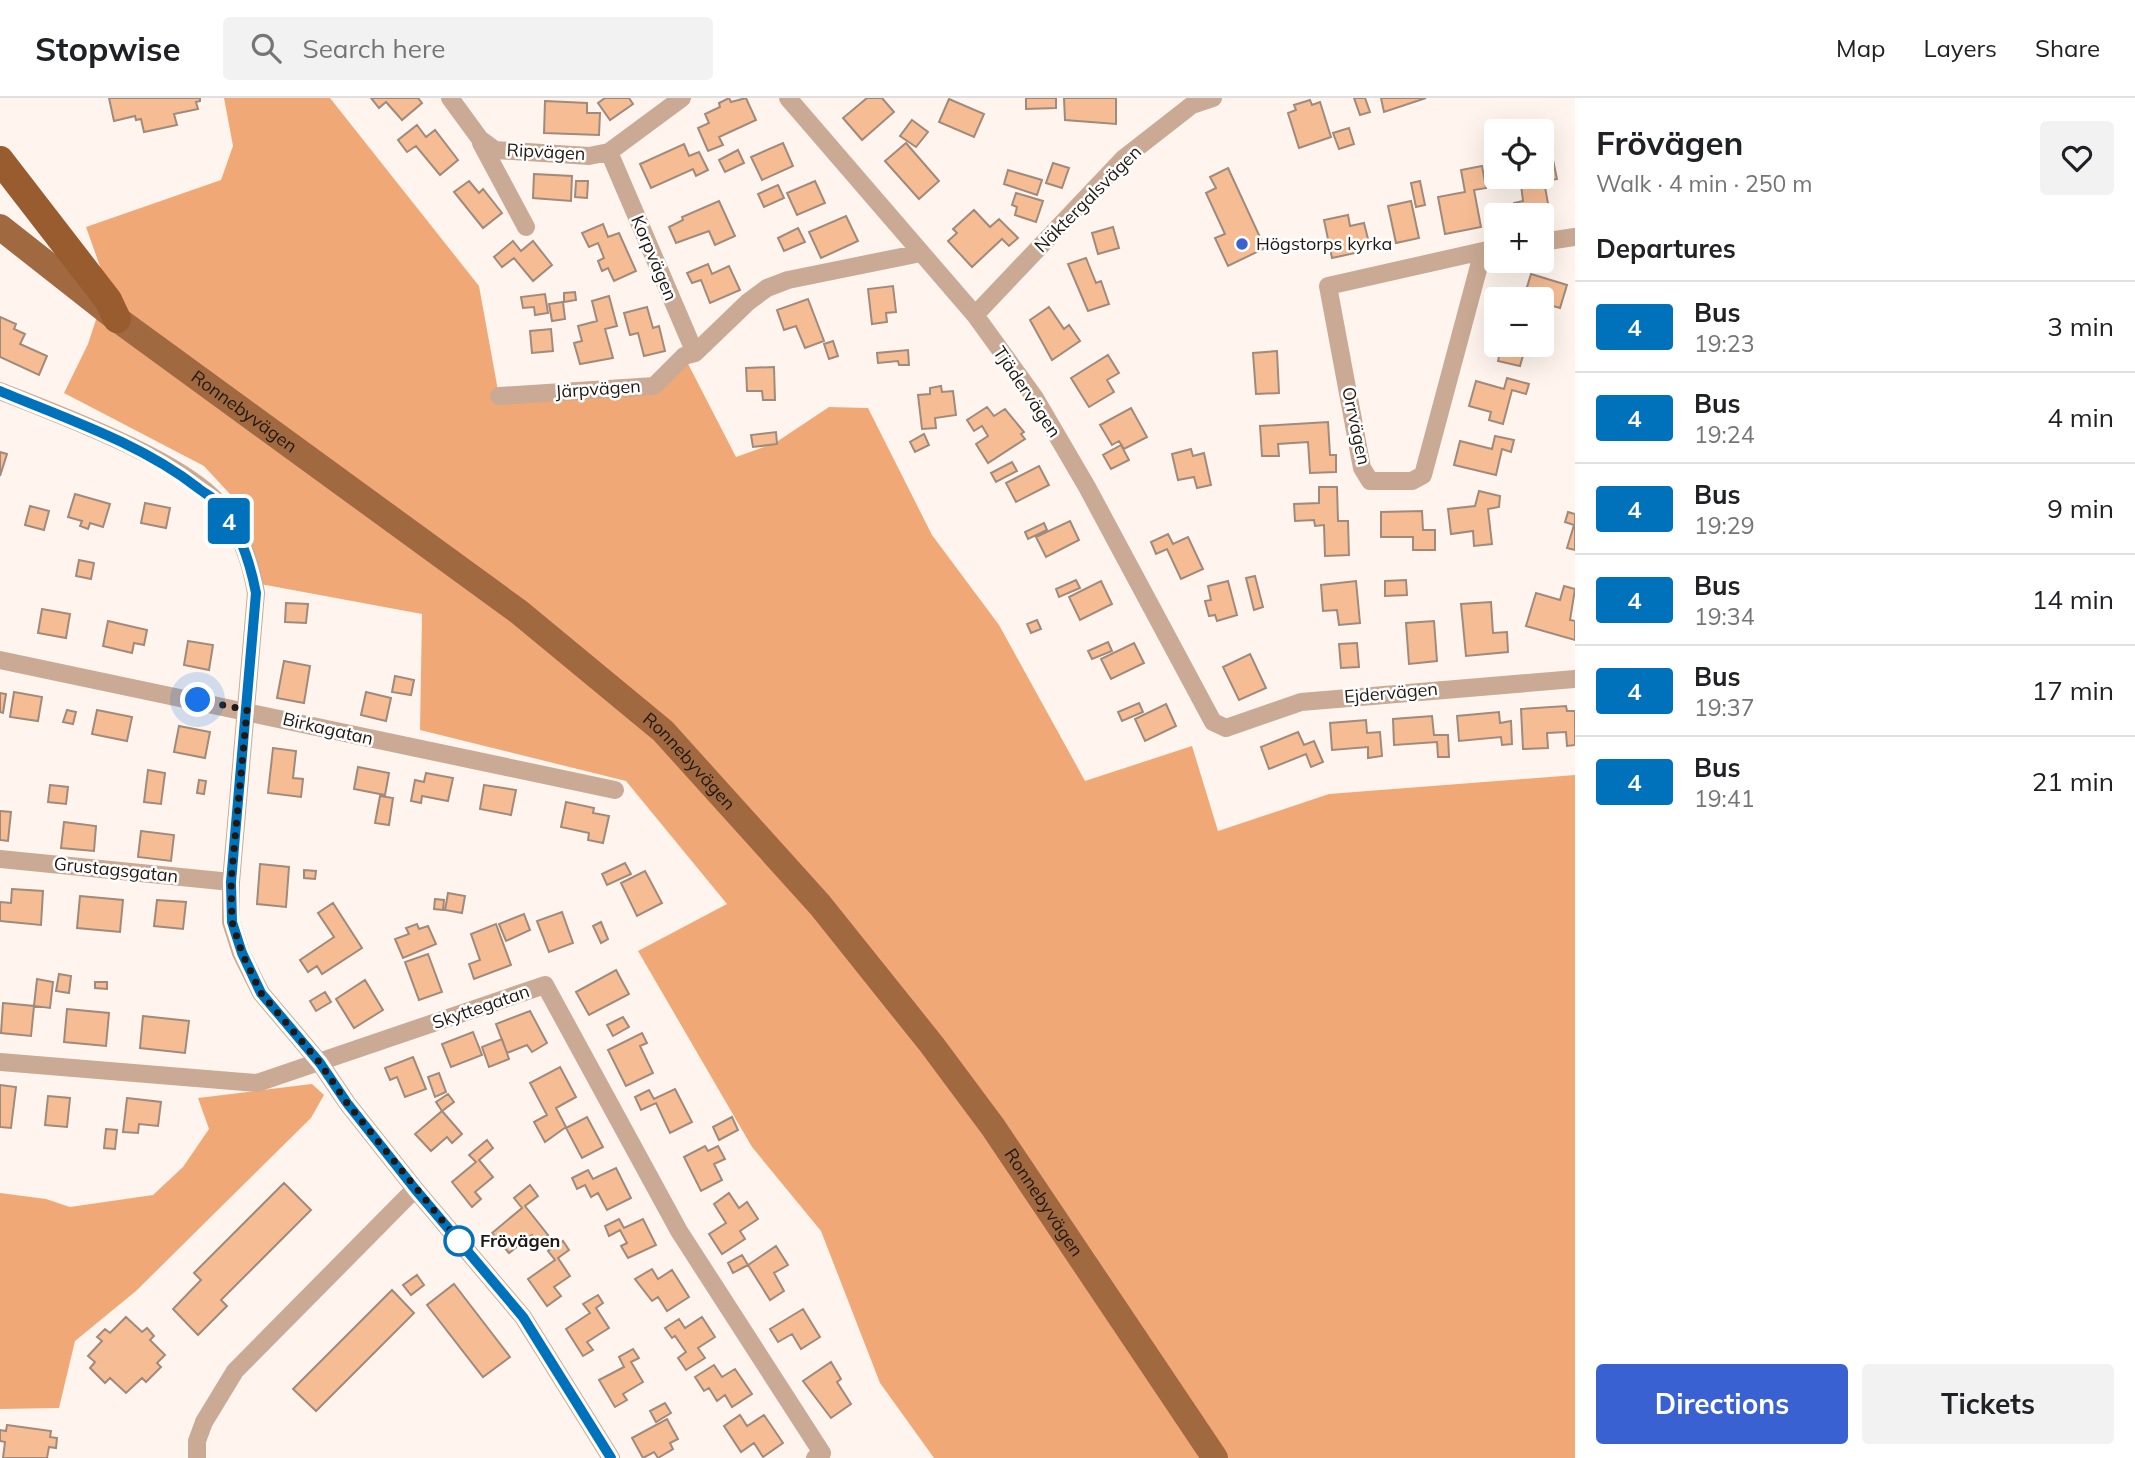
<!DOCTYPE html>
<html lang="en">
<head>
<meta charset="utf-8">
<style>
	:root { --surface:#fff; --page:#f2f2f2; --text:#202124; --muted:#757577; --line:#e0e0e0; --accent:#3a61d2 }
	body { margin:0; font-family:Mulish,sans-serif; background:var(--page); color:var(--text); height:100vh; display:flex; flex-direction:column; font-size:26px; white-space:nowrap }
	* { box-sizing:border-box; margin:0 }
	p { font-size:23px; color:var(--muted) }
	.icon { flex:none; width:38px; height:38px; fill:none; stroke:currentColor; stroke-width:2; stroke-linecap:round; stroke-linejoin:round }
	.map { position:relative; flex:1; overflow:hidden }
	.side { display:flex; flex-direction:column; background:var(--surface); width:560px }
	.side>* { flex:none }
	.badge { padding:0 14px; border-radius:5px; font-size:24px; line-height:46px }
	.controls { position:absolute; left:1484px; top:21px; display:grid; gap:14px }
	.controls a { display:grid; place-items:center; width:70px; height:70px; border-radius:7px; background:var(--surface); box-shadow:0 7px 28px #0002; font-size:35px }
	.you { position:absolute; width:35px; height:35px; margin:-18px; border:5px solid #fff; border-radius:50%; background:#1a73e8; box-shadow:0 0 0 10px #1a73e833 }
	.map>.badge { position:absolute; translate:-50% -50%; box-shadow:0 0 0 4px #fff }
	h2 { padding:0 21px; font-size:26px; line-height:63px }
	.round { display:grid; place-items:center; flex:none; width:74px; height:74px; border-radius:7px; background:var(--page) }
	.summary { display:flex; align-items:center; justify-content:space-between; height:119px; padding:0 21px }
	h1 { font-size:33px; font-weight:700; line-height:52px }
	.primary-button { display:flex; gap:14px; margin-top:auto; padding:14px 21px }
	.primary-button a { flex:1; height:80px; border-radius:7px; background:var(--accent); color:#fff; font-size:28px; font-weight:700; line-height:80px; text-align:center }
	.primary-button a+a { background:var(--page); color:var(--text) }
	ul { padding:0; list-style:none }
	li { display:flex; align-items:center; gap:21px; height:91px; padding:0 21px; border-top:2px solid var(--line) }
	li div { flex:1 }
	li b { display:block; font-size:26px }
	li em { font-style:normal }
	li .badge { min-width:77px; font-weight:700; text-align:center }
	header { display:flex; align-items:center; gap:42px; box-sizing:border-box; height:98px; padding:0 35px; background:var(--surface); border-bottom:2px solid var(--line) }
	header strong { font-size:33px }
	nav { display:flex; gap:38px; margin-inline-start:auto; font-size:24px }
	.search { width:490px; height:63px; background:var(--page); display:flex; align-items:center; gap:18px; box-sizing:border-box; padding:0 24px; border-radius:7px; color:var(--muted); font-size:26px }
	main { display:flex; flex:1; min-height:0 }
	.map>svg:first-child { display:block }
	.forest { fill:#f0a976 }
	.building { fill:#f6bd94; stroke:#a18a7b; stroke-width:2 }
	.lines { fill:none; stroke-linecap:round; stroke-linejoin:round }
	.minor { stroke:#caaa94; stroke-width:18 }
	.primary { stroke:#a06940; stroke-width:26 }
	.trunk { stroke:#985c2e; stroke-width:28 }
	.line-casing { stroke:#fff; stroke-width:16 }
	.line { stroke:#0072bc; stroke-width:10 }
	.walk { stroke:#201812; stroke-width:7; stroke-dasharray:0 12.6 }
	.poi-dot { fill:#3a61d2; stroke:#fff; stroke-width:2.5 }
	.stop-dot { fill:#fff; stroke:#0072bc; stroke-width:3.5 }
	.labels { text-anchor:middle; stroke-width:5; stroke-linejoin:round; paint-order:stroke }
	.street-label { font-size:18px; fill:#201812; stroke:#fff }
	.poi-label { font-size:18px; fill:#201812; stroke:#fff; text-anchor:start }
	.stop-label { font-size:18px; font-weight:bold; fill:#201812; stroke:#fff; text-anchor:start }
</style>
</head>
<body>
<header>
<strong>Stopwise</strong>
<div class="search"><svg class="icon" aria-label="search" viewBox="0 0 24 24"><circle cx="10" cy="10" r="6"/><path d="M15 15l6 6"/></svg>Search here</div>
<nav><a>Map</a><a>Layers</a><a>Share</a></nav>
</header>
<main>
<div class="map">
<svg width="1575" height="1360" viewBox="0 0 1575 1360">
	<rect width="100%" height="100%" fill="#fff5ee"/>
	<!-- forest -->
	<path class="forest" d="M224 0H330L479 188 499 298 654 288 684 258 736 359 775 345 829 309 868 310 932 437 999 527 1085 683 1192 648 1218 733 1329 696 1575 677V1360H934L880 1285 821 1133 752 1049 638 853 727 806 626 683 420 632 422 516 255 485 241 408 204 368 64 295 88 246 107 188 86 129 221 82 233 48Z
		M312 986 324 997 311 1020 136 1193 75 1243 59 1310 0 1311V1095L46 1101 70 1109 153 1097 183 1069 209 1031 198 1000Z"/>
	<!-- building -->
	<path class="building" d="M109 0H200V3L196 4 198 11 174 16 177 27 144 34 141 21 136 22 135 18 114 23Z
		M371 0H418L422 5 402 22 386 4 379 10Z
		M605 0H629L633 6 610 22 598 5Z
		M729 0 731 4 746 0 756 22 719 39 723 47 708 53 698 30 709 25 705 16 720 9 719 5Z
		M867 0H882L894 14 862 42 843 20Z
		M1026 0H1056V10L1026 11Z
		M1064 0H1116V26L1065 22Z
		M1354 0H1365L1370 14 1360 17Z
		M1381 0H1426L1384 14Z
		M949 1 984 16 974 39 939 24Z
		M1310 2 1312 7 1320 4 1331 39 1299 50 1288 15 1296 12 1294 7Z
		M545 3 587 5V15H600L599 37 544 35Z
		M912 22 928 34 916 49 900 38Z
		M417 27 426 39 435 32 458 62 440 77 416 48 407 54 398 42Z
		M1349 30 1354 46 1339 51 1333 35Z
		M783 45 793 68 762 82 751 59Z
		M906 45 939 83 919 101 885 63Z
		M684 46 689 58 699 54 708 72 696 78 693 71 651 90 640 66Z
		M738 52 744 65 725 74 719 62Z
		M1553 62 1557 81 1547 83 1543 64Z
		M1053 65 1069 70 1062 90 1046 85Z
		M1482 68 1486 90 1474 92 1481 129 1445 136 1438 99 1465 94 1461 72Z
		M1228 70 1265 150 1228 168 1215 140 1225 136 1206 95 1216 90 1210 79Z
		M1008 72 1042 82 1037 97 1004 86Z
		M534 76 572 78 571 103 533 100Z
		M469 83 479 95 483 91 502 115 483 130 454 94Z
		M576 83H588L587 100 575 99Z
		M815 83 825 105 797 117 787 95Z
		M1420 83 1425 107 1416 109 1411 85Z
		M1544 83 1550 117H1516L1514 105 1523 103 1521 87Z
		M778 87 784 100 764 109 758 96Z
		M1016 95 1043 103 1036 124 1015 117 1017 109 1012 107Z
		M719 103 735 138 715 147 709 133 676 145 669 129 683 122 682 119Z
		M1411 103 1419 140 1396 145 1388 108Z
		M974 112 990 129 999 121 1018 140 1009 148 1002 141 972 169 948 143 957 135 953 131Z
		M1348 117 1350 128 1364 125 1369 145 1354 148 1355 155 1332 160 1324 122Z
		M846 118 858 143 821 160 809 134Z
		M603 126 608 139 619 135 636 173 614 183 608 170 602 173 598 163 604 160 598 145 589 149 582 135Z
		M1113 129 1119 150 1098 156 1092 135Z
		M798 130 805 144 784 153 778 140Z
		M513 143 521 153 533 143 552 167 533 183 514 160 502 169 494 159Z
		M1086 160 1096 185 1101 183 1109 206 1088 213 1068 166Z
		M708 166 712 176 729 168 740 192 710 205 701 182 692 185 687 175Z
		M1531 176 1567 187 1560 210 1542 205V201L1524 199Z
		M893 188 896 214 886 215 887 224 872 226 868 191Z
		M575 194 576 202 564 204V195Z
		M545 196 548 215 535 217 534 209 523 210 521 199Z
		M609 198 617 228 605 231 613 260 580 266 574 245 582 243 578 228 597 223 592 203Z
		M808 201 824 243 805 250 796 228 784 232 777 212Z
		M563 204 565 221 552 223 549 206Z
		M647 209 653 230 659 228 665 253 644 258 638 235 630 237 624 215Z
		M1049 209 1064 231 1069 227 1080 243 1052 262 1030 222Z
		M0 219 16 226 14 231 25 236 20 246 47 258 39 277 0 259Z
		M1491 224 1496 226V247H1526L1520 268 1498 263 1501 251 1485 247Z
		M551 231 553 253 532 255 530 233Z
		M833 243 838 258 829 261 824 246Z
		M908 252 909 267H899L898 263 878 265 877 255Z
		M1277 253 1279 295 1256 296 1253 255Z
		M1108 257 1119 275 1107 282 1114 294 1089 309 1071 280Z
		M774 269 775 302H763L762 293H747L746 270Z
		M1507 280 1529 286 1526 296 1512 292 1503 326 1489 322 1491 314 1469 308 1476 283 1504 291Z
		M941 288 942 294 953 293 956 317 935 320 936 330 922 331 918 297 930 296V290Z
		M987 309 994 318 1005 311 1024 334 1021 336 1025 341 988 365 976 346 988 338 982 328 974 333 967 322Z
		M1131 310 1147 339 1124 351 1119 343 1112 347 1100 327Z
		M1328 324 1330 357H1336V374L1310 375 1308 344 1278 346 1279 358H1262L1260 328Z
		M776 334 777 346 753 349 751 337Z
		M924 336 929 347 915 354 910 344Z
		M1495 338 1514 342 1511 354 1502 351 1496 377 1454 367 1460 343 1492 351Z
		M1121 347 1129 362 1111 371 1103 357Z
		M1191 351 1193 358 1204 355 1211 387 1197 390 1194 379 1178 382 1172 356Z
		M0 354 7 356 0 378Z
		M1012 364 1017 373 996 384 991 375Z
		M1039 368 1049 387 1016 404 1006 385Z
		M1319 389H1337L1338 423H1348L1349 457 1325 458 1324 427 1315 428 1314 422 1295 423 1294 406 1319 405Z
		M1479 393 1500 398 1499 409 1488 411 1492 446 1474 448 1473 433 1451 436 1448 411 1475 408Z
		M75 396 110 406 103 429 90 425 88 431 80 428 82 423 68 419Z
		M145 405 170 410 166 430 141 425Z
		M30 408 49 413 44 432 25 427Z
		M1422 413 1423 432H1435V452H1413V439H1381V414Z
		M1568 414 1575 416V452L1567 450 1574 427 1565 424Z
		M1070 423 1079 442 1046 459 1036 439Z
		M1044 425 1047 432 1028 441 1025 434Z
		M1168 436 1173 446 1188 439 1203 471 1181 481 1167 451 1156 456 1151 444Z
		M79 462 94 465 91 481 76 478Z
		M1255 478 1263 509 1254 512 1246 480Z
		M1076 482 1080 490 1059 499 1056 491Z
		M1406 482 1407 497 1385 498V483Z
		M1101 483 1112 506 1080 522 1069 499Z
		M1228 483 1237 517 1217 523 1215 517 1209 518 1205 503 1211 502 1208 488Z
		M1356 483 1360 525 1339 527 1337 512 1323 513 1321 487Z
		M1564 488 1575 491 1570 522 1575 523V542L1526 528 1536 495 1560 502Z
		M1491 504 1493 535 1507 534 1508 554 1466 558 1461 506Z
		M286 505 308 506 306 525 285 524Z
		M42 511 70 516 66 540 38 535Z
		M1037 522 1041 531 1031 535 1027 526Z
		M108 523 147 532 144 547 134 545 132 555 103 548Z
		M1434 523 1437 563 1409 566 1406 525Z
		M188 543 213 547 209 572 184 567Z
		M1108 544 1112 553 1092 561 1088 553Z
		M1134 545 1144 565 1111 581 1101 561Z
		M1357 545 1359 569 1341 570 1339 546Z
		M1250 556 1266 590 1239 602 1223 569Z
		M284 563 310 568 304 605 277 600Z
		M395 578 414 582 411 597 392 594Z
		M14 594 42 599 38 623 10 619Z
		M366 594 391 600 386 623 361 617Z
		M0 595 6 596 3 615 0 614Z
		M1139 605 1143 614 1122 623 1118 614Z
		M1166 606 1176 628 1145 643 1135 621Z
		M1566 608 1567 613H1575V647L1567 648 1566 634 1547 635 1548 650 1523 651 1521 611Z
		M67 612 76 614 73 626 63 624Z
		M97 612 132 619 127 643 92 636Z
		M1499 614 1500 625 1511 623 1512 646 1502 647 1501 639 1459 643 1457 618Z
		M1432 618 1434 637H1448L1449 659H1438L1437 644 1394 647 1393 621Z
		M1366 622 1367 635 1380 634 1382 658 1368 660V649L1332 652 1330 625Z
		M179 628 210 634 205 660 174 654Z
		M1298 634 1304 647 1314 643 1323 664 1311 669 1306 656 1269 671 1261 649Z
		M273 650 296 653 293 680 303 681 301 699 268 695Z
		M358 669 389 675 385 697 354 691Z
		M148 672 165 675 161 706 144 704Z
		M426 675 453 680 448 703 422 698 421 705 411 703 415 682 424 684Z
		M199 682 206 683 204 696 197 695Z
		M50 687 68 689 66 706 48 704Z
		M484 687 516 692 511 717 480 711Z
		M380 698 393 700 389 727 375 725Z
		M566 704 594 710 593 715 609 718 603 745 588 742 589 735 561 729Z
		M0 713 11 714 8 743 0 742Z
		M64 724 96 728 94 753 61 750Z
		M141 733 174 737 171 763 138 759Z
		M625 765 631 776 607 787 602 776Z
		M260 766 289 769 286 809 257 806Z
		M304 772 316 773 315 781 304 780Z
		M645 773 662 805 637 818 621 785Z
		M12 791 43 793 41 827 0 823V804L11 805Z
		M448 795 465 798 462 815 445 812Z
		M80 798 123 802 120 834 77 830Z
		M435 801 444 802 443 812 434 811Z
		M157 802 186 804 183 831 154 828Z
		M333 805 362 850 322 876 317 868 308 874 300 862 334 839 318 815Z
		M562 814 573 845 549 854 537 823Z
		M524 816 530 832 506 843 499 826Z
		M601 824 608 841 601 845 593 828Z
		M417 826 419 831 428 828 436 846 403 860 395 841 409 836 406 830Z
		M496 826 511 867 474 881 469 866 480 862 471 836Z
		M428 856 442 894 419 902 405 864Z
		M616 872 629 896 589 917 576 894Z
		M59 876 71 878 69 895 56 893Z
		M37 881 53 884 50 910 34 908Z
		M365 882 383 912 354 930 336 901Z
		M95 884H107V891L95 890Z
		M325 894 331 904 316 913 310 903Z
		M3 905 34 908 31 938 1 935Z
		M67 911 109 915 106 948 64 944Z
		M530 913 547 945 532 954 527 947 507 955 496 926Z
		M143 918 189 923 185 955 140 950Z
		M623 919 629 929 613 938 607 927Z
		M473 934 482 957 451 969 442 946Z
		M642 935 647 945 640 948 653 975 626 988 608 952Z
		M502 941 509 961 489 969 482 949Z
		M413 959 426 991 405 999 397 979 390 982 385 970Z
		M560 969 576 999 556 1010 566 1029 545 1044 534 1024 547 1017 530 985Z
		M439 975 446 994 435 999 428 979Z
		M0 987 16 989 11 1030 0 1029Z
		M675 991 692 1024 670 1035 656 1005 641 1012 635 999 649 992 654 1001Z
		M448 996 454 1004 442 1013 436 1004Z
		M48 998 70 1000 67 1029 45 1027Z
		M127 1000 161 1004 158 1028 139 1026 138 1035 123 1034Z
		M442 1013 462 1036 452 1045 447 1039 431 1053 415 1036Z
		M587 1019 603 1049 582 1060 566 1030Z
		M732 1019 738 1032 719 1042 713 1029Z
		M106 1031 117 1032 115 1051 104 1050Z
		M487 1042 493 1050 479 1062 493 1079 475 1094 481 1101 472 1109 452 1084 476 1064 469 1057Z
		M705 1048 708 1053 718 1048 725 1061 714 1066 722 1082 701 1093 684 1059Z
		M616 1070 631 1100 607 1112 598 1095 591 1099 585 1087 577 1091 572 1080 588 1072 593 1081Z
		M284 1085 311 1112 221 1202 227 1208 198 1237 173 1211 201 1182 194 1175Z
		M530 1087 538 1098 525 1108 548 1137 538 1144 532 1137 509 1155 492 1135 522 1110 514 1100Z
		M729 1095 739 1110 747 1104 758 1121 740 1133 745 1141 722 1156 709 1136 726 1125 714 1106Z
		M619 1121 624 1130 643 1121 656 1147 628 1160 621 1148 627 1145 620 1132 609 1138 605 1128Z
		M563 1143 569 1152 558 1160 570 1178 554 1189 561 1198 547 1208 528 1181 555 1162 548 1153Z
		M776 1148 788 1167 774 1175 784 1193 770 1202 748 1167Z
		M742 1157 748 1167 733 1175 728 1165Z
		M652 1171 658 1181 672 1172 689 1199 667 1213 658 1199 652 1203 635 1181Z
		M417 1177 424 1187 411 1197 403 1187Z
		M454 1186 510 1259 483 1279 427 1207Z
		M392 1192 414 1215 316 1313 293 1291Z
		M598 1197 603 1205 596 1210 609 1230 587 1244 593 1252 583 1258 566 1231 590 1215 583 1206Z
		M803 1211 820 1239 801 1251 792 1236 778 1244 770 1231Z
		M126 1219 142 1234 147 1230 154 1238 150 1242 165 1257 157 1265 161 1269 146 1284 142 1280 126 1295 110 1280 105 1285 90 1270 95 1264 88 1258 102 1243 97 1239 105 1231 110 1235Z
		M702 1219 715 1239 698 1250 705 1260 686 1272 678 1260 686 1254 675 1238 672 1240 665 1230 679 1221 685 1230Z
		M633 1251 639 1260 631 1264 643 1284 623 1296 627 1302 615 1309 599 1282 624 1269 619 1259Z
		M831 1264 841 1281 837 1284 851 1306 831 1320 803 1283Z
		M714 1267 722 1279 735 1271 752 1296 732 1309 725 1297 717 1303 709 1290 704 1293 695 1279Z
		M665 1305 671 1315 656 1324 650 1313Z
		M740 1317 747 1328 764 1317 783 1345 763 1359 754 1345 741 1354 724 1328Z
		M667 1321 678 1341 670 1345 673 1351 658 1360 654 1354 643 1360 632 1340Z
		M7 1327 51 1333 50 1339 57 1340 56 1350 49 1349 47 1360H3L5 1344 0 1343V1332L6 1333Z"/>
	<g class="lines">
		<!-- minor -->
		<path class="minor" d="M450 0 480 41 495 52 589 58 609 54 682 0
			M788 0 975 217 1035 300 1087 389 1213 624 1226 630 1301 604 1575 581
			M481 45 526 129
			M1542 144 1575 139
			M1483 153 1423 377 1412 383H1370L1362 370 1328 188 1483 153 1496 151
			M975 217 1124 60 1192 7 1213 0
			M695 255 748 204 767 190 788 182 921 155
			M0 293C55 315 183 362 219 406 239 431 251 464 256 495L231 784V824L241 855 261 895 320 965 347 1005 415 1091 523 1219 611 1360
			M499 298 654 288 684 258 695 255 609 54
			M0 562 615 692
			M0 761 231 784
			M0 964 257 985 545 887 679 1133 822 1355 815 1360
			M197 1360V1343L204 1324 235 1273 415 1091"/>
		<!-- primary -->
		<path class="primary" id="s1" d="M0 129 117 221 519 514 663 633 820 807 932 947 993 1029 1215 1360"/>
		<!-- trunk -->
		<path class="trunk" d="M0 62 108 202 117 221"/>
	</g>
	<g class="lines">
		<!-- line casing -->
		<g class="line-casing">
			<path id="line" d="M0 293C67 321 140 345 198 390 204 395 214 400 219 406 239 431 250 464 256 495L231 784 232 824 242 855 261 895 320 965 347 1005 415 1091 523 1219 611 1360"/>
		</g>
		<!-- line -->
		<use href="#line" class="line"/>
		<!-- walk -->
		<path class="walk" d="M198 602 247 612 231 784 232 824 242 855 261 895 320 965 347 1005 459 1143"/>
	</g>
	<!-- markers -->
	<circle class="poi-dot" cx="1242" cy="146" r="7"/>
	<circle class="stop-dot" cx="459" cy="1143" r="14"/>
	<g class="labels">
		<!-- street labels -->
		<g class="street-label">
			<text transform="translate(546 54) rotate(3)" y="6">Ripvägen</text>
			<text transform="translate(1088 101) rotate(-45)" y="6">Näktergalsvägen</text>
			<text transform="translate(654 160) rotate(67)" y="6">Korpvägen</text>
			<text transform="translate(598 291) rotate(-4)" y="6">Järpvägen</text>
			<text transform="translate(1027 294) rotate(56)" y="6">Tjädervägen</text>
			<text dy="6" stroke="none"><textPath href="#s1" startOffset="306">Ronnebyvägen</textPath></text>
			<text transform="translate(1356 328) rotate(78)" y="6">Orrvägen</text>
			<text transform="translate(1391 595) rotate(-5)" y="6">Ejdervägen</text>
			<text transform="translate(328 631) rotate(13)" y="6">Birkagatan</text>
			<text dy="6" stroke="none"><textPath href="#s1" startOffset="873">Ronnebyvägen</textPath></text>
			<text transform="translate(116 772) rotate(6)" y="6">Grustagsgatan</text>
			<text transform="translate(481 909) rotate(-19)" y="6">Skyttegatan</text>
			<text dy="6" stroke="none"><textPath href="#s1" startOffset="1440">Ronnebyvägen</textPath></text>
		</g>
		<!-- poi labels -->
		<g class="poi-label">
			<text x="1256" y="152">Högstorps kyrka</text>
		</g>
		<!-- stop labels -->
		<g class="stop-label">
			<text x="480" y="1149">Frövägen</text>
		</g>
	</g>
</svg>
<div class="controls">
<a><svg class="icon" aria-label="locate" viewBox="0 0 24 24"><circle cx="12" cy="12" r="6"/><path d="M12 2v4M12 18v4M2 12h4M18 12h4"/></svg></a>
<a>+</a>
<a>−</a>
</div>
<div class="you" style="left:198px;top:602px"></div>
<b class="badge" style="left:229px;top:423px;background:#0072bc;color:#fff">4</b>
</div>
<section class="side">
<div class="summary"><div><h1>Frövägen</h1><p>Walk · 4 min · 250 m</p></div><a class="round"><svg class="icon" aria-label="heart" viewBox="0 0 24 24"><path d="M12 20l-8-8c-3-5 5-10 8-4 3-6 11-1 8 4z"/></svg></a></div>
<h2>Departures</h2>
<ul>
<li><span class="badge" style="background:#0072bc;color:#fff">4</span><div><b>Bus</b><p>19:23</p></div><em>3 min</em></li>
<li><span class="badge" style="background:#0072bc;color:#fff">4</span><div><b>Bus</b><p>19:24</p></div><em>4 min</em></li>
<li><span class="badge" style="background:#0072bc;color:#fff">4</span><div><b>Bus</b><p>19:29</p></div><em>9 min</em></li>
<li><span class="badge" style="background:#0072bc;color:#fff">4</span><div><b>Bus</b><p>19:34</p></div><em>14 min</em></li>
<li><span class="badge" style="background:#0072bc;color:#fff">4</span><div><b>Bus</b><p>19:37</p></div><em>17 min</em></li>
<li><span class="badge" style="background:#0072bc;color:#fff">4</span><div><b>Bus</b><p>19:41</p></div><em>21 min</em></li>
</ul>
<div class="primary-button"><a>Directions</a><a>Tickets</a></div>
</section>
</main>
</body>
</html>
